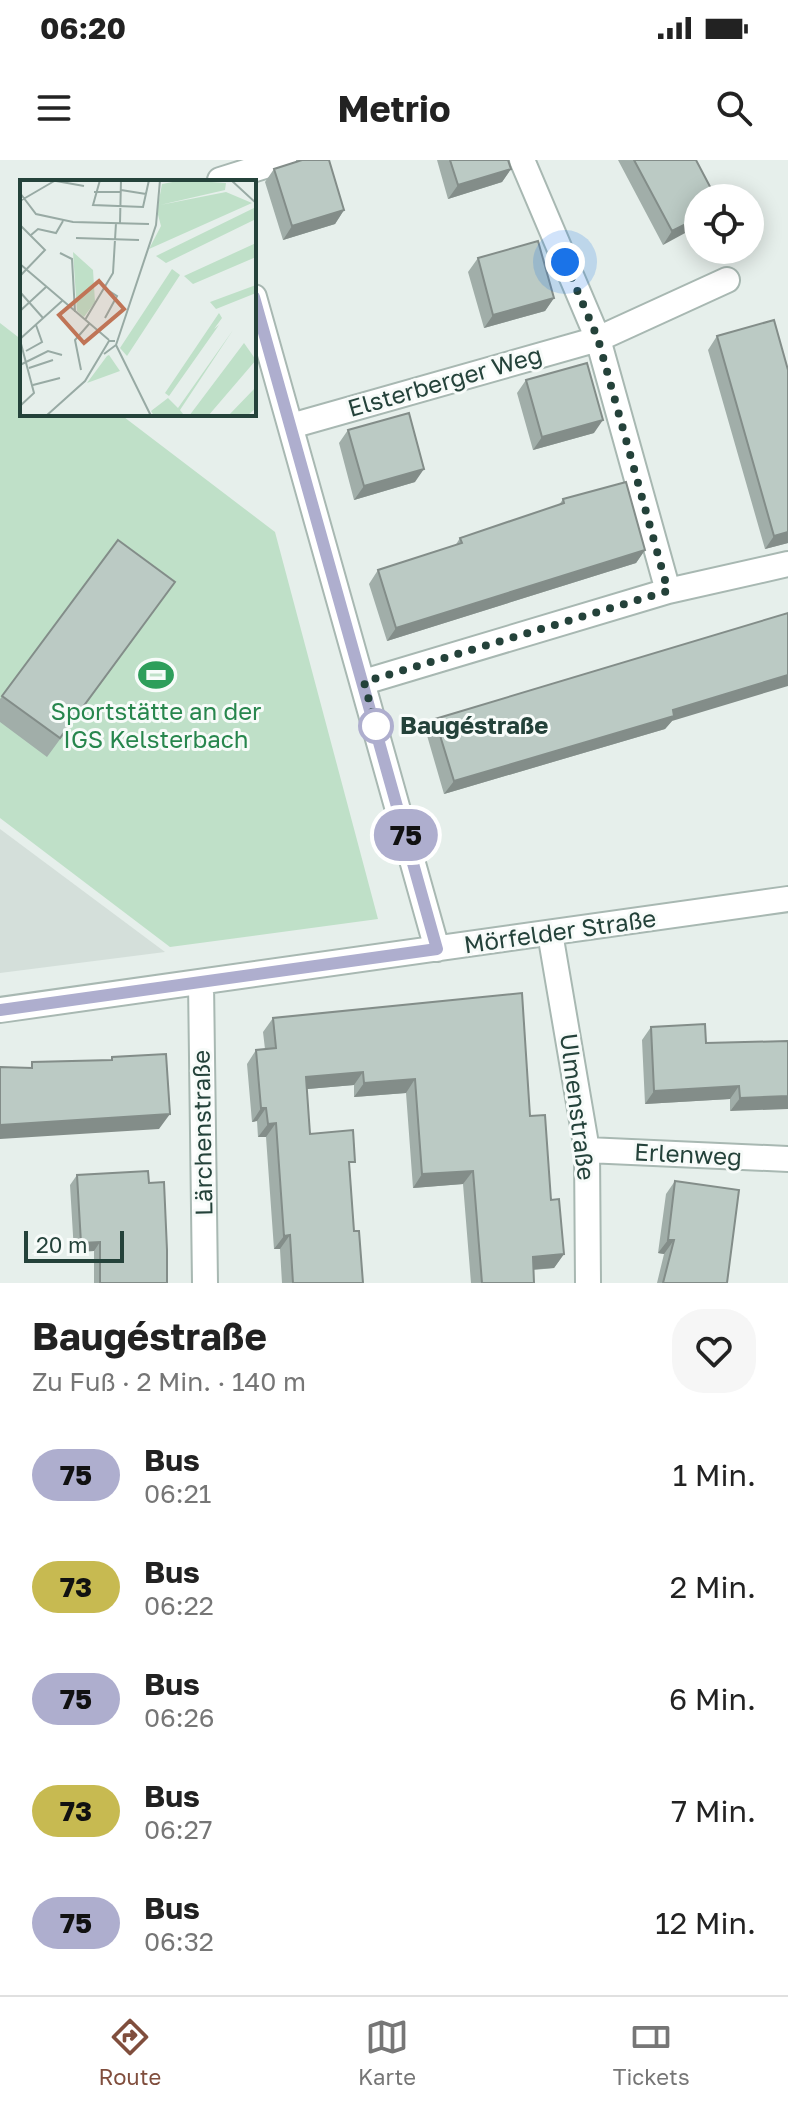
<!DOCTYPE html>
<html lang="de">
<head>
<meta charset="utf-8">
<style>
	:root { --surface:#fff; --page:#f6f6f6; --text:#222; --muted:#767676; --line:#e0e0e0; --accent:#804e3d }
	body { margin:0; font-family:"Golos Text",sans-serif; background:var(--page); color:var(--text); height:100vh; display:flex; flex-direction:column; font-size:30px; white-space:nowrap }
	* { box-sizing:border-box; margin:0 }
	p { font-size:26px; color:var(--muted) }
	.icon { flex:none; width:44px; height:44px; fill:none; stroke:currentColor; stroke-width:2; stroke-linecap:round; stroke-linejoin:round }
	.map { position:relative; height:1123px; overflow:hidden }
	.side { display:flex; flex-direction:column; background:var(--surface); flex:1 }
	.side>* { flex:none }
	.badge { padding:0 16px; border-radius:26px; font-size:28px; line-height:52px }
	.buttons { position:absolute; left:684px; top:24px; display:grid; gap:16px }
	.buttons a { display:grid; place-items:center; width:80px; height:80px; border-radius:50%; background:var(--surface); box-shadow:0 4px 20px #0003; font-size:40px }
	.scale { position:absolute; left:24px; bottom:20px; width:100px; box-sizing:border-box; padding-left:8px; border:4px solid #24423a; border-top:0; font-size:22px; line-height:28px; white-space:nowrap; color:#24423a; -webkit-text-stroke:6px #f7fbf9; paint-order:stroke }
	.you { position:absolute; width:40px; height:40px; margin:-20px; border:6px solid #fff; border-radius:50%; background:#1a73e8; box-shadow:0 0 0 12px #1a73e833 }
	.map>.badge { position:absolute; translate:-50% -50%; box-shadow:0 0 0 4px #fff }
	.round { display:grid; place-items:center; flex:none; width:84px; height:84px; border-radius:32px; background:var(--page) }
	.head { display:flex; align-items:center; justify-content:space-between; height:136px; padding:0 32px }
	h1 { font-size:38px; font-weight:700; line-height:60px }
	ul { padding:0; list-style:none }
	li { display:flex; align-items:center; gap:24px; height:112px; padding:0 32px }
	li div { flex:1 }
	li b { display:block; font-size:30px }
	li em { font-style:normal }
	li .badge { min-width:88px; font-weight:700; text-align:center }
	.status { display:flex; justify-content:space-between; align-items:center; height:56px; padding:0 40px; background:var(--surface); direction:ltr }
	.status svg { height:22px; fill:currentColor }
	header { display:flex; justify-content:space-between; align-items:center; height:104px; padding:0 32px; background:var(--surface); font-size:36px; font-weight:700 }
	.tabs { display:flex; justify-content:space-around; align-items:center; height:112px; border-top:2px solid var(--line); background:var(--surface); font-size:22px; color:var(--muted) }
	.tabs a { display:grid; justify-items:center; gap:4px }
	.tabs .selected { color:var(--accent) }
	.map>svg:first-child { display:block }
	.built { fill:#d4dfda }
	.green { fill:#bfe0c8 }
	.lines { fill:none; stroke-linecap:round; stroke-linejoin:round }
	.minor-casing { stroke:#a8b8b2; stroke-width:28 }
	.minor { stroke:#fff; stroke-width:24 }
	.wall { fill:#a1aea9 }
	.shaded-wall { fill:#838d89 }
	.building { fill:#bbcac4; stroke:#838d89; stroke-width:2 }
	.line-casing { stroke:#fff; stroke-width:18 }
	.line { stroke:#aeaece; stroke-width:12 }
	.walk { stroke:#24423a; stroke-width:8; stroke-dasharray:0 14.4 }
	.stop-dot { fill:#fff; stroke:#aeaece; stroke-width:4 }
	.labels { text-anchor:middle; stroke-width:6; stroke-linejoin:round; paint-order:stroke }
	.street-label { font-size:24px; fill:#24423a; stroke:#f7fbf9 }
	.leisure-label { font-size:24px; fill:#27864d; stroke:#f7fbf9 }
	.stop-label { font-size:24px; font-weight:bold; fill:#24423a; stroke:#f7fbf9; text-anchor:start }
	.inset-road { fill:none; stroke:#98aaa4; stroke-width:2 }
	.view { fill:#c07456; fill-opacity:0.15; stroke:#c07456; stroke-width:4 }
	.inset-edge { fill:none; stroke:#24423a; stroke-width:4 }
</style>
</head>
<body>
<div class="status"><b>06:20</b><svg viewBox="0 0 49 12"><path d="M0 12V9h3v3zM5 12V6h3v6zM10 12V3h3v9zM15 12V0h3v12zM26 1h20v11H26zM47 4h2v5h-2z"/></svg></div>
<header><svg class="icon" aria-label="menu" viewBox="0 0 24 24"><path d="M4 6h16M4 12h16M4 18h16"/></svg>Metrio<svg class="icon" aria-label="search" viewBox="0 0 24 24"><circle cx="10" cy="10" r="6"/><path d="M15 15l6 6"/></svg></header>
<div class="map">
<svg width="788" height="1123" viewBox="0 0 788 1123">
	<rect width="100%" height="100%" fill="#e6efeb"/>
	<!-- built -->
	<path class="built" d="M0 669 165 792 0 813Z"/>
	<!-- green -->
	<path class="green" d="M0 163 22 180V254H120L275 372 378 759 170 787 0 658Z"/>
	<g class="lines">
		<!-- minor casing -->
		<g class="minor-casing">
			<path id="minor" d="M522 0 598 179 668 431
				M220 20 284 0
				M254 137 437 789
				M291 266 598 179 727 120
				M364 522 668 431 788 404
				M550 773 587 990 588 1123
				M201 822 205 1123
				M0 850 788 739
				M587 990 788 999"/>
		</g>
		<!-- minor -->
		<use href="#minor" class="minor"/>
	</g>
	<!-- wall -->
	<path class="wall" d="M437 0H508L511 9 502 22 448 39Z
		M618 0H696L716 38 663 85Z
		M274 9 344 50 335 64 283 80 265 22Z
		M478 98 554 138 545 151 484 168 468 112Z
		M717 176 788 210V383L765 389 708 190Z
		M526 220 594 273 533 290 517 233Z
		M348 270 415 322 354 340 339 283Z
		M563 339 645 390 636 403 387 481 369 424 378 410 455 386 460 378 559 345Z
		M118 380 162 440 47 597 0 562V539Z
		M435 559 672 561 665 569 444 634 426 572Z
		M273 858 530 956 564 1094 554 1108 534 1110V1123H471L463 1024 413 1028 406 933 354 937V925L307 929 310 974 350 1009 354 1071 363 1123H282L280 1089H274L266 977H258L257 961 252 962 247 904 256 890 265 889 263 872Z
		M651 867 706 883 788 881 730 951V939L645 944 642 880Z
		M77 1015 149 1023 167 1123H94V1091L74 1092 70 1025Z
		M675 1021 727 1123H657L664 1094 658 1093 666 1034Z"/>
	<!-- shaded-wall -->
	<path class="shaded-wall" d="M511 9 502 22 448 39 458 25Z
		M344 50 335 64 283 80 292 66Z
		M698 58V66L663 85 672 71Z
		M554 138 545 151 484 168 493 155Z
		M603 260 594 273 533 290 542 277Z
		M424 309 415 322 354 340 364 326Z
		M788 372V383L765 389 774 376Z
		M645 390 636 403 387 481 396 468Z
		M788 515V526L672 561 665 569 444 634 454 621 673 550Z
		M363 912 354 925 296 930 306 917Z
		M415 919 406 933 354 937 364 923Z
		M739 926 730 939 645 944 654 931Z
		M788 936V949L730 951 740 938Z
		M261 948H266L257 961 252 962Z
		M170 954 159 969 0 979V965Z
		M276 963 266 977H258L268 964Z
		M473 1011 463 1024 413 1028 422 1014Z
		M290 1075 280 1089H274L284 1076Z
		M668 1080H674L664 1094 658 1093Z
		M100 1082 94 1091 74 1092 81 1083Z
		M564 1094 554 1108 524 1110 533 1097Z"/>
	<!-- building -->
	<path class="building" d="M302 0H329L344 50 292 66 274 9Z
		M450 0H508L511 9 458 25Z
		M634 0H696L716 38H698V58L672 71Z
		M538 81 554 138 493 155 478 98Z
		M774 160 788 210V372L774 376 717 176Z
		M587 203 603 260 542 277 526 220Z
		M409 253 424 309 364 326 348 270Z
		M626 322 645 390 396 468 378 410 462 383 460 378 564 343 563 339Z
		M118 380 175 422 60 578 2 536Z
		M788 453V515L673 550 674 556 454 621 435 559Z
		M522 833 530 956 545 955 551 1040 559 1039 564 1094 533 1097 534 1123H482L473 1011 422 1014 415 919 364 923 363 912 306 917 310 974 353 970 355 1002H349L354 1071H359L363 1123H293L290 1075 284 1076 276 963 268 964 266 948H261L256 890 276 888 273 858Z
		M705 864 706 883 788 881V936L740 938 739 926 654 931 651 867Z
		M166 894 170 954 0 965V907L32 908V902L112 900V897Z
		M148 1011 149 1023 164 1022 167 1090V1123H100V1082L81 1083 77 1015Z
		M675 1021 739 1030 727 1123H663L674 1080H668Z"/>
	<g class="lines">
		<!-- line casing -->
		<g class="line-casing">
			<path id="line" d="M0 850 437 789 254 137"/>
		</g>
		<!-- line -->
		<use href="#line" class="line"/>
		<!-- walk -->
		<path class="walk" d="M376 566 364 522 668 431 598 179 565 102"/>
	</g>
	<!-- icons -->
	<defs>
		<g id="stadium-bare" transform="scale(2.76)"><path d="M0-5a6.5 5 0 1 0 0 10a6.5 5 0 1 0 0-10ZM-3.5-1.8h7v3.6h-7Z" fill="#2e9e5b" stroke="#f7fbf9" stroke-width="2.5" paint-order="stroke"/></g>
	</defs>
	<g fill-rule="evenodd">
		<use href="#stadium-bare" x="156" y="515"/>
	</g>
	<!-- markers -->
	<circle class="stop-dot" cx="376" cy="566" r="16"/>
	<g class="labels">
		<!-- street labels -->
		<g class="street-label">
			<text transform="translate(445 222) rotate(-16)" y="8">Elsterberger Weg</text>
			<text transform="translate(560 772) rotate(-8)" y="8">Mörfelder Straße</text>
			<text transform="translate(577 947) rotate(83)" y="8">Ulmenstraße</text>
			<text transform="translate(203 973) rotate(-91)" y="8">Lärchenstraße</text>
			<text transform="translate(688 995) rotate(3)" y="8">Erlenweg</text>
		</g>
		<!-- leisure labels -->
		<g class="leisure-label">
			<text x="156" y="560">Sportstätte an der<tspan x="156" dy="28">IGS Kelsterbach</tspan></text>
		</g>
		<!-- stop labels -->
		<g class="stop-label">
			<text x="400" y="574">Baugéstraße</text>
		</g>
	</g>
	<!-- overview -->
	<g transform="translate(20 20)">
		<rect width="236" height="236" fill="#e6efeb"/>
		<path d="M163 0 206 3 205 10 140 25 206 12 232 23 129 69 141 46 137 31 142 4ZM236 27V39L146 83 136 76ZM236 63V77L173 104 164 96ZM53 72 73 90 75 122 64 137 57 131ZM152 89 160 95 107 176 100 168ZM236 105V113L196 129 190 122ZM199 133 202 138 194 149 199 145 149 216 145 213ZM213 150 160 230 163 234 134 236 131 231 148 218 158 228Z" fill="#bfe0c8"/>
		<path d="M224 163 236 180 188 236H169ZM89 175 100 191 67 203 87 176ZM236 207V228L227 236H208Z" fill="#bfe0c8"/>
		<path class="inset-road" d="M80 0 73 25 123 27 129 0M211 0 236 23M36 1 64 6M101 10 126 14M74 12H101M0 13 16 34 53 42 129 44M0 21 36 0M100 43 101 0M0 45 25 70 0 96M11 55 18 49 36 53 43 41M56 58 119 60M40 73 52 79 55 132M0 84 89 160M0 112 23 138M0 131 26 107M85 138 97 116 86 109M65 140 93 93 96 43M0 159 42 121M0 160 14 213 0 226M96 165 131 236M6 171 22 162 16 145M84 174 96 165 136 45 140 0M0 185 28 171 42 175M9 188 33 180M61 190 55 160 69 144M13 205 40 198M26 236 65 201 89 161H95"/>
		<path class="view" d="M79 101 104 129 64 163 39 135Z"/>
		<rect width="236" height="236" class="inset-edge"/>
	</g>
</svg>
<div class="buttons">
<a><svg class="icon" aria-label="locate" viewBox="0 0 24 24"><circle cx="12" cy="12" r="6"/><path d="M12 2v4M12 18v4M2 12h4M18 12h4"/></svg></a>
</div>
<div class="scale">20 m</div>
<div class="you" style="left:565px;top:102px"></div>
<b class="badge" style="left:406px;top:675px;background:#aeaece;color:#111">75</b>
</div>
<section class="side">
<div class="head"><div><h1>Baugéstraße</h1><p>Zu Fuß · 2 Min. · 140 m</p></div><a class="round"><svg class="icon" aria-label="heart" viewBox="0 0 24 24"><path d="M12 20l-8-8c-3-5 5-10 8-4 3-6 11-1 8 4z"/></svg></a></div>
<ul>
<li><span class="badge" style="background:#aeaece;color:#111">75</span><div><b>Bus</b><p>06:21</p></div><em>1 Min.</em></li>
<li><span class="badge" style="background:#c7ba51;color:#111">73</span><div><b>Bus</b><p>06:22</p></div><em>2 Min.</em></li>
<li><span class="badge" style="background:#aeaece;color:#111">75</span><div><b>Bus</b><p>06:26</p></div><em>6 Min.</em></li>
<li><span class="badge" style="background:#c7ba51;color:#111">73</span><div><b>Bus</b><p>06:27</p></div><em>7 Min.</em></li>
<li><span class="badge" style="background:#aeaece;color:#111">75</span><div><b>Bus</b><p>06:32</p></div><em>12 Min.</em></li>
</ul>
</section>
<nav class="tabs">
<a class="selected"><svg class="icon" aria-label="directions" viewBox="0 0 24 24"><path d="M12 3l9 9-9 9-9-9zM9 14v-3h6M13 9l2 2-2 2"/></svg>Route</a>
<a><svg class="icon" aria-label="map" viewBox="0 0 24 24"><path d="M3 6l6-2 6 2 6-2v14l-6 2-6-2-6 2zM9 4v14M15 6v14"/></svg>Karte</a>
<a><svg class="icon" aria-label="tickets" viewBox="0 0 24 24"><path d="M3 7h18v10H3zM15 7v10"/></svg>Tickets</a>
</nav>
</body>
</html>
